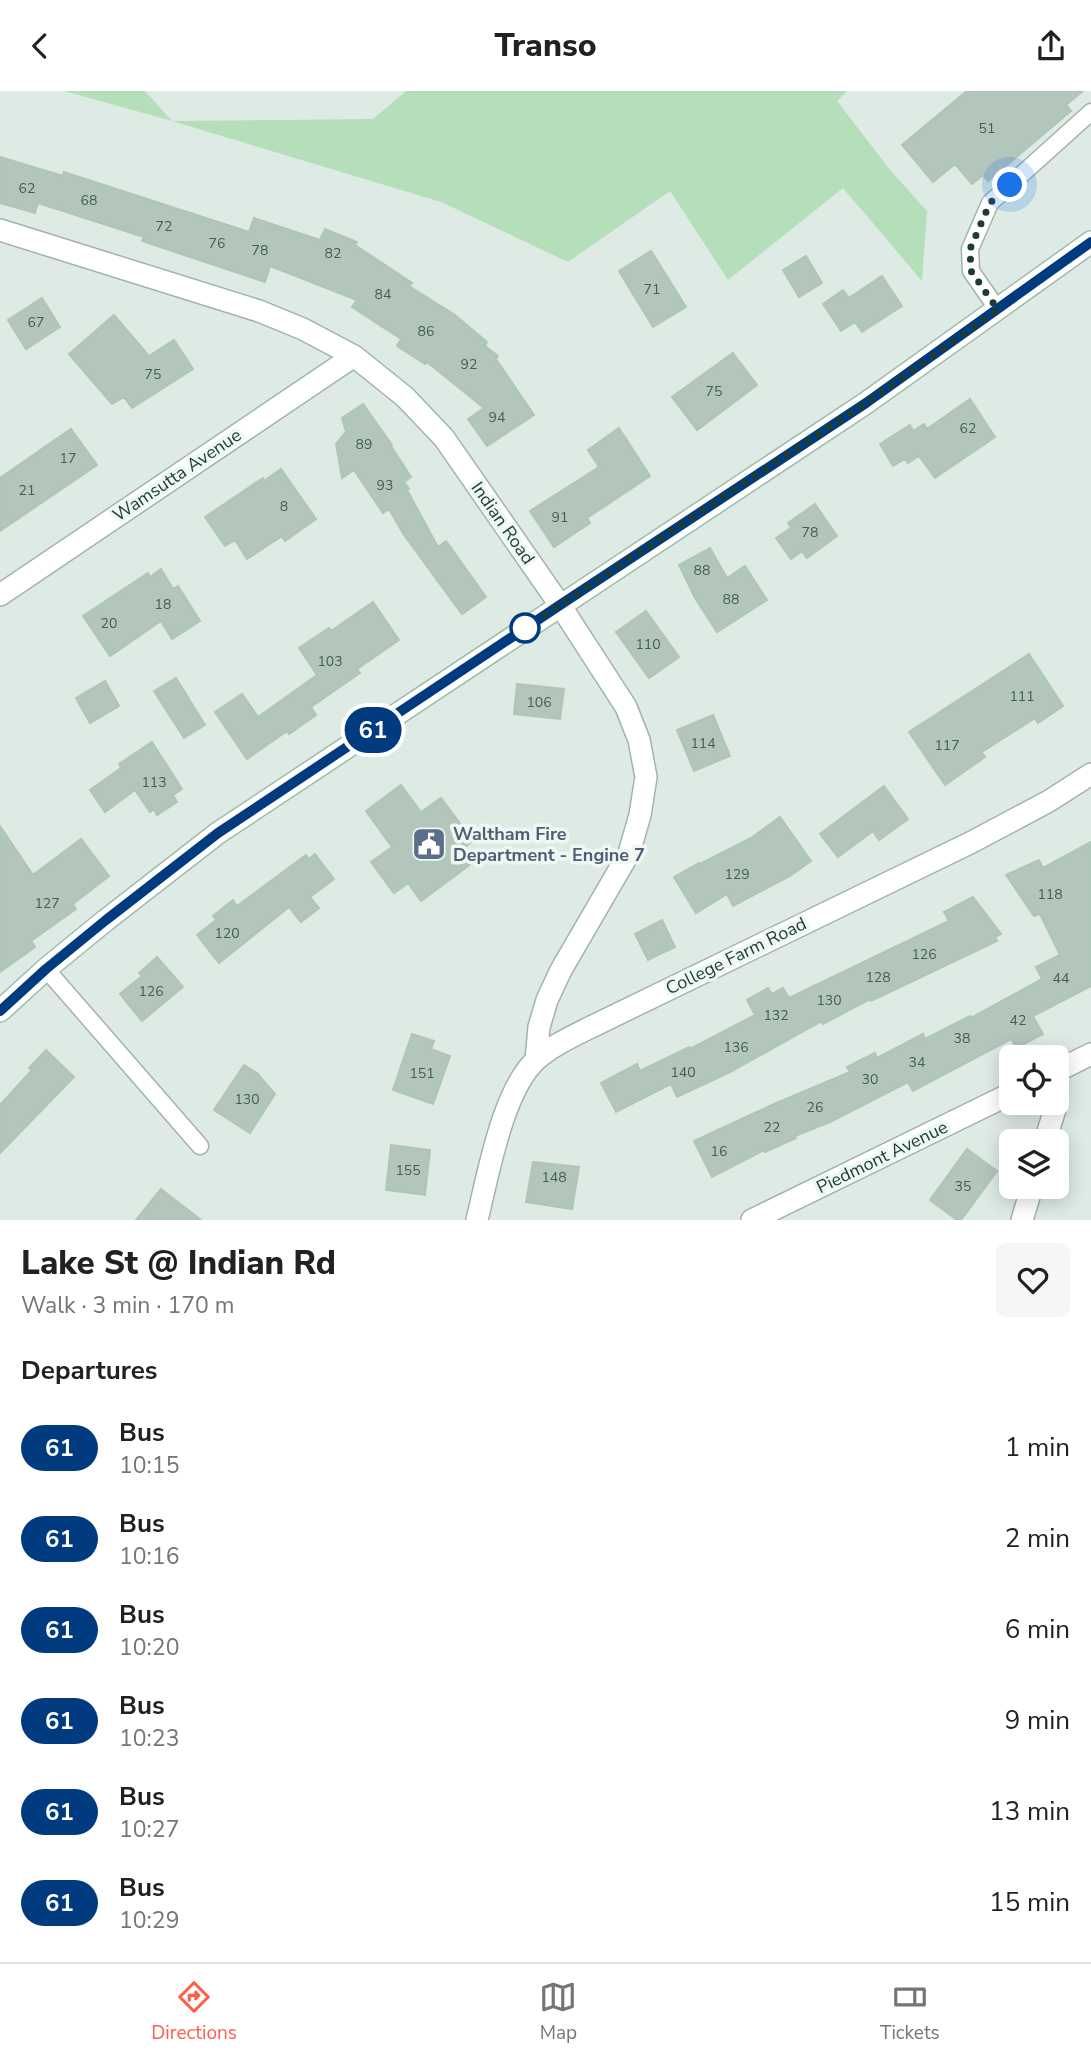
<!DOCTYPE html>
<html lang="en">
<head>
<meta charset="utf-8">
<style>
	:root { --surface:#fff; --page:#f6f6f6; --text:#202124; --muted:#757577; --line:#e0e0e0; --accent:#ff5e48 }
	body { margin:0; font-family:"Nunito Sans",sans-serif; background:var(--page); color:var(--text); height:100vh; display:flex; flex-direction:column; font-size:26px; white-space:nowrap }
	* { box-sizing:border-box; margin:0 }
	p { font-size:23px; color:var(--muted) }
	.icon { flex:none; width:38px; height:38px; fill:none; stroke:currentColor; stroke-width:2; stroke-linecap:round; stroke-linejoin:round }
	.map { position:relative; height:1129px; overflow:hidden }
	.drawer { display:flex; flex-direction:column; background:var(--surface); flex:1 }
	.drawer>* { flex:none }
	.badge { padding:0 14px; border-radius:23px; font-size:24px; line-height:46px }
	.tools { position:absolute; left:999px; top:954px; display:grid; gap:14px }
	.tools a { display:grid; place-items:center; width:70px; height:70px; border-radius:10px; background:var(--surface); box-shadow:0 4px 18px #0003; font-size:35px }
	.you { position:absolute; width:35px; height:35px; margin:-18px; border:5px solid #fff; border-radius:50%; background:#1a73e8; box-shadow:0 0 0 10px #1a73e833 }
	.map>.badge { position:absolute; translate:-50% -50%; box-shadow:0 0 0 4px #fff }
	h2 { padding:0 21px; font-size:26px; line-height:63px }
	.round { display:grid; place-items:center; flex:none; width:74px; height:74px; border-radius:10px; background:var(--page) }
	.summary { display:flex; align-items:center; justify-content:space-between; height:119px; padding:0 21px }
	h1 { font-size:33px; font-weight:800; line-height:52px }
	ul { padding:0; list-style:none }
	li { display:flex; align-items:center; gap:21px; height:91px; padding:0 21px }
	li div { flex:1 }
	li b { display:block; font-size:26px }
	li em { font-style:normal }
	li .badge { min-width:77px; font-weight:700; text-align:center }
	header { display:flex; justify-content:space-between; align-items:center; height:91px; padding:0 21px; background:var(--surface); font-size:32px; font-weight:800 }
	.tab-bar { display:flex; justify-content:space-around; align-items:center; height:98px; border-top:2px solid var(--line); background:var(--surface); font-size:19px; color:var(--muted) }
	.tab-bar a { display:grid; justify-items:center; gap:4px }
	.tab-bar .active { color:var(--accent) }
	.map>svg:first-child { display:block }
	.green { fill:#b4dfba }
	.building { fill:#b3c6bc; stroke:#b0c5ba; stroke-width:2 }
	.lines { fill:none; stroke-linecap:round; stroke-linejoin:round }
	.lane-casing { stroke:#a1b3aa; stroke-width:19 }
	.street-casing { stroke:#a1b3aa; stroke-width:24 }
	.secondary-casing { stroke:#9ebbad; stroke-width:24 }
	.lane { stroke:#fff; stroke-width:16 }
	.street { stroke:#fff; stroke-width:21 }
	.secondary { stroke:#fff; stroke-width:21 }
	.line-casing { stroke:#fff; stroke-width:16 }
	.line { stroke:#003b80; stroke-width:10 }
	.walk { stroke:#1e3d30; stroke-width:7; stroke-dasharray:0 12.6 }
	.stop-dot { fill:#fff; stroke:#003b80; stroke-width:3.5 }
	.labels { text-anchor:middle; stroke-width:7; stroke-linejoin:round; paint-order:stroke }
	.number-label { font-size:14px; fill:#435f53 }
	.street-label { font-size:18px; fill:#1e3d30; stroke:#eef8f2 }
	.service-label { font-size:18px; font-weight:bold; fill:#4e5e75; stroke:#eef8f2; text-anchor:start }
</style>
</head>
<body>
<header><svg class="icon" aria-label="back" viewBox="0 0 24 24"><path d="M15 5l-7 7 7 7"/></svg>Transo<svg class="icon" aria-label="share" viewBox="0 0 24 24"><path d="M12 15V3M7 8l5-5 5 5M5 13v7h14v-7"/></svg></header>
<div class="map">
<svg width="1091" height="1129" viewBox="0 0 1091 1129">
	<rect width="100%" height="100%" fill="#deebe4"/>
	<!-- green -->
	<path class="green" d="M64 0H145L172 30 373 28 406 0H847L837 10 891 80 927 120 922 190 843 97 728 189 670 100 568 171 441 111 172 30Z"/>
	<!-- building -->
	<path class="building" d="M967 0H1083L1066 14 1071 20 988 90 983 84 972 93 955 73 933 91 902 54Z
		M0 66 63 85 64 81 249 141 254 127 320 149 325 138 357 151 355 154 412 192 409 195 455 224 487 251 485 255 498 265 496 268 534 324 487 355 468 328 484 317 427 271 425 273 397 255 401 248 352 216 357 209 270 175 265 191 142 150 144 146 38 112 35 122 0 112Z
		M651 160 686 216 653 236 619 180Z
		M806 165 822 192 799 206 783 179Z
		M882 185 902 215 862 241 855 231 841 240 823 213 843 199 849 207Z
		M42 207 60 236 26 258 8 229Z
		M114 224 149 265 174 249 193 278 132 317 124 306 112 313 69 263Z
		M733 262 757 294 697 339 672 306Z
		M970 308 995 346 935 387 919 365 908 372 905 368 893 375 880 353 910 334 913 340 924 333 927 338Z
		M363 313 392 354 391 355 411 386 404 391 409 398 407 399 438 456 446 450 486 506 462 523 404 444 389 418 383 422 354 379 342 387 336 353 346 341 342 327Z
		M619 337 650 385 587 427 590 432 554 456 530 420 599 376 588 359Z
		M71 338 97 374 0 440V387Z
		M281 378 316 428 285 450 282 445 247 468 235 449 225 455 205 426 263 387 264 390Z
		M815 413 837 445 807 467 802 460 791 468 776 447 791 437 788 432Z
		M710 457 727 487 745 475 767 509 717 541 695 507 679 474Z
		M161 478 173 498 178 495 200 530 172 548 161 530 110 565 83 525 148 482 150 486Z
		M373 511 399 549 357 578 360 582 311 616 316 624 289 643 287 640 247 668 215 621 242 603 258 626 317 584 299 557 329 537 331 540Z
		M646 520 679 566 649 587 616 541Z
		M1029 563 1063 615 1038 632 1035 627 982 661 985 666 945 694 909 641Z
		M176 587 205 634 184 647 154 600Z
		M105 590 119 615 90 632 76 607Z
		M517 593 564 598 560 628 514 623Z
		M713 624 730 665 694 680 677 639Z
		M152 651 182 698 173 704 177 711 157 724 154 718 150 721 135 699 105 721 90 699 121 677 119 673Z
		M401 694 421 721 441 707 473 750 462 758 472 772 421 810 408 792 394 802 371 771 392 756 366 720Z
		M884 695 908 728 879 749 873 740 838 766 820 743Z
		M780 726 811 770 790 785 733 815 727 803 696 822 674 786 699 772 700 773 751 747Z
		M0 735 33 784 81 748 109 785 73 813 76 818 31 850 35 856 0 881Z
		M1091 751V895L1033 925 1043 943 1016 957 1011 948 913 1000 908 991 830 1031 795 1045 796 1047 765 1061 764 1059 712 1086 694 1050 774 1013 850 981 847 976 875 962 877 967 923 943 925 948 970 925 971 927 1042 888 1036 876 1060 864 1040 823 1034 825 1006 784 1039 769 1043 777Z
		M315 763 334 788 310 806 319 817 301 831 289 816 219 872 197 844 216 829 213 825 233 809 237 815 306 764 309 768Z
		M973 806 1001 843 995 846 997 850 871 910 870 908 823 933 822 930 730 981 677 1006 671 993 616 1021 601 992 637 973 640 980 689 956 690 958 755 924 747 909 768 897 772 903 783 897 789 907 949 830 944 821Z
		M662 829 675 856 648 869 635 843Z
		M157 866 183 896 142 930 120 903 142 885 139 882Z
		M412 943 434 950 431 958 450 965 433 1013 393 999Z
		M46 959 74 986 0 1062V1014L32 979 29 977Z
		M244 974 257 982 275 1003 250 1042 214 1019Z
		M391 1054 430 1059 425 1104 386 1099Z
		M967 1058 997 1080 961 1129H957L930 1109Z
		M533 1071 579 1076 572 1118 526 1111Z
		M161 1098 201 1129H136Z"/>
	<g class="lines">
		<!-- lane casing -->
		<g class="lane-casing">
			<path id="lane" d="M998 219 971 180 970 158 990 112 1091 21
				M46 878 200 1055"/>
		</g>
		<!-- street casing -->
		<g class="street-casing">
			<path id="street" d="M0 139 259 220 303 238 354 265 405 306 444 347 560 514 626 616 639 649 646 686 640 724 629 762 561 879 547 909 539 936 536 969
				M0 504 354 265
				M1057 980 1091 963
				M1045 1050 1057 1012
				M477 1129C488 1084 503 998 537 968 552 955 571 946 589 937L972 751 1049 710 1091 683
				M752 1129 1012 1002
				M1022 1129 1032 1096"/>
		</g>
		<!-- secondary casing -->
		<g class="secondary-casing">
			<path id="secondary" d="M0 920 46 878 106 829 218 742 866 312 1091 151"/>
		</g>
		<!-- lane -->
		<use href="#lane" class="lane"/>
		<!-- street -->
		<use href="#street" class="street"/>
		<!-- secondary -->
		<use href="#secondary" class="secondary"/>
	</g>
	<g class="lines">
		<!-- line casing -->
		<g class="line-casing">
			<path id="line" d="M0 920 46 878 106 829 218 742 560 514 866 312 1091 151"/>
		</g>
		<!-- line -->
		<use href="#line" class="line"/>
		<!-- walk -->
		<path class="walk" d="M525 537 514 544 866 312 998 219 971 180 970 158 990 112 1010 94"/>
	</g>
	<!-- icons -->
	<defs>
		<g id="civic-square" transform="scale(1.75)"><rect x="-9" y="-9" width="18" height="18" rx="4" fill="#5c6f8a" stroke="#eef8f2"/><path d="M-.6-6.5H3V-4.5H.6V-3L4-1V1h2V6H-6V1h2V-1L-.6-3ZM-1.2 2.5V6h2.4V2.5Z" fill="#fff"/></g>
	</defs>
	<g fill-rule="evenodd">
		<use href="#civic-square" x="429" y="753"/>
	</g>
	<!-- markers -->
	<circle class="stop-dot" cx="525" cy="537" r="14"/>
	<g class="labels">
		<!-- number labels -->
		<g class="number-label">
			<text x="987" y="42">51</text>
			<text x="27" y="102">62</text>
			<text x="89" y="114">68</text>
			<text x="164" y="140">72</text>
			<text x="217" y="157">76</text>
			<text x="260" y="164">78</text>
			<text x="333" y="167">82</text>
			<text x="652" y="203">71</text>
			<text x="383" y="208">84</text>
			<text x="36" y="236">67</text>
			<text x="426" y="245">86</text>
			<text x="469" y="278">92</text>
			<text x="153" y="288">75</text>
			<text x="714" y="305">75</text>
			<text x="497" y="331">94</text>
			<text x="968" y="342">62</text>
			<text x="364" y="358">89</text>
			<text x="68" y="372">17</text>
			<text x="385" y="399">93</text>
			<text x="27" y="404">21</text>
			<text x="284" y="420">8</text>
			<text x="560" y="431">91</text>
			<text x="810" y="446">78</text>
			<text x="702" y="484">88</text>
			<text x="731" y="513">88</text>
			<text x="163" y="518">18</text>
			<text x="109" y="537">20</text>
			<text x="648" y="558">110</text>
			<text x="330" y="575">103</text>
			<text x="1022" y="610">111</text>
			<text x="539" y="616">106</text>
			<text x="703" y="657">114</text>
			<text x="947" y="659">117</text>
			<text x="154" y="696">113</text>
			<text x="737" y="788">129</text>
			<text x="1050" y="808">118</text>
			<text x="47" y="817">127</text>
			<text x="227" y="847">120</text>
			<text x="924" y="868">126</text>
			<text x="878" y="891">128</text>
			<text x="1061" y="892">44</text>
			<text x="151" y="905">126</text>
			<text x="829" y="914">130</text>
			<text x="776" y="929">132</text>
			<text x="1018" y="934">42</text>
			<text x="962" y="952">38</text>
			<text x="736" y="961">136</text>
			<text x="917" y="976">34</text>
			<text x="683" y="986">140</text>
			<text x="422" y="987">151</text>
			<text x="870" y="993">30</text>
			<text x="247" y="1013">130</text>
			<text x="815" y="1021">26</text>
			<text x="772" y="1041">22</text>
			<text x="719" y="1065">16</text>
			<text x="408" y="1084">155</text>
			<text x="554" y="1091">148</text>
			<text x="963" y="1100">35</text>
		</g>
		<!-- street labels -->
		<g class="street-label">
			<text transform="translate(177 384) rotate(-34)" y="6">Wamsutta Avenue</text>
			<text transform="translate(503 432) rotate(55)" y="6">Indian Road</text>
			<text transform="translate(736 865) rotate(-26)" y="6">College Farm Road</text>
			<text transform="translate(882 1066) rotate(-26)" y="6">Piedmont Avenue</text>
		</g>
		<!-- service labels -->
		<g class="service-label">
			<text x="453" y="749">Waltham Fire<tspan x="453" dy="21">Department - Engine 7</tspan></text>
		</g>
	</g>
</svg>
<div class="tools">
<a><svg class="icon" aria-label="locate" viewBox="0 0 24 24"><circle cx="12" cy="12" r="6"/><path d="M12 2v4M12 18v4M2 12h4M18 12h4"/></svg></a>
<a><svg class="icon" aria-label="layers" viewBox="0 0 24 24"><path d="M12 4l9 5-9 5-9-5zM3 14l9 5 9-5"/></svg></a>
</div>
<div class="you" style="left:1010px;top:94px"></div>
<b class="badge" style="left:373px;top:639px;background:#003b80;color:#fff">61</b>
</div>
<section class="drawer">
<div class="summary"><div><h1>Lake St @ Indian Rd</h1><p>Walk · 3 min · 170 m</p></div><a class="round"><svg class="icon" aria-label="heart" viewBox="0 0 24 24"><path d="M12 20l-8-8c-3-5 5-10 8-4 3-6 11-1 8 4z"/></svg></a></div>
<h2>Departures</h2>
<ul>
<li><span class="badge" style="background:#003b80;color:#fff">61</span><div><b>Bus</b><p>10:15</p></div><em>1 min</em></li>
<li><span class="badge" style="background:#003b80;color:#fff">61</span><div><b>Bus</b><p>10:16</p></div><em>2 min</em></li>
<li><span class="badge" style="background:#003b80;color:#fff">61</span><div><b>Bus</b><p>10:20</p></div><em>6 min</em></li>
<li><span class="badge" style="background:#003b80;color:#fff">61</span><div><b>Bus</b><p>10:23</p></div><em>9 min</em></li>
<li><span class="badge" style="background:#003b80;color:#fff">61</span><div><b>Bus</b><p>10:27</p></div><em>13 min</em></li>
<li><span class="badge" style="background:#003b80;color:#fff">61</span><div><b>Bus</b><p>10:29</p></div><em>15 min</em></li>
</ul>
</section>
<nav class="tab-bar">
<a class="active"><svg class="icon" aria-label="directions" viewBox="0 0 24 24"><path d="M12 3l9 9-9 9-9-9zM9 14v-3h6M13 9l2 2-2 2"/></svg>Directions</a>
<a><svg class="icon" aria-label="map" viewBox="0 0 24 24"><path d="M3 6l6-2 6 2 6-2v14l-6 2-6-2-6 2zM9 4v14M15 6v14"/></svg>Map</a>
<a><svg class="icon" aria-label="tickets" viewBox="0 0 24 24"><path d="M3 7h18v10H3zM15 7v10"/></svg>Tickets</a>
</nav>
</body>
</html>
